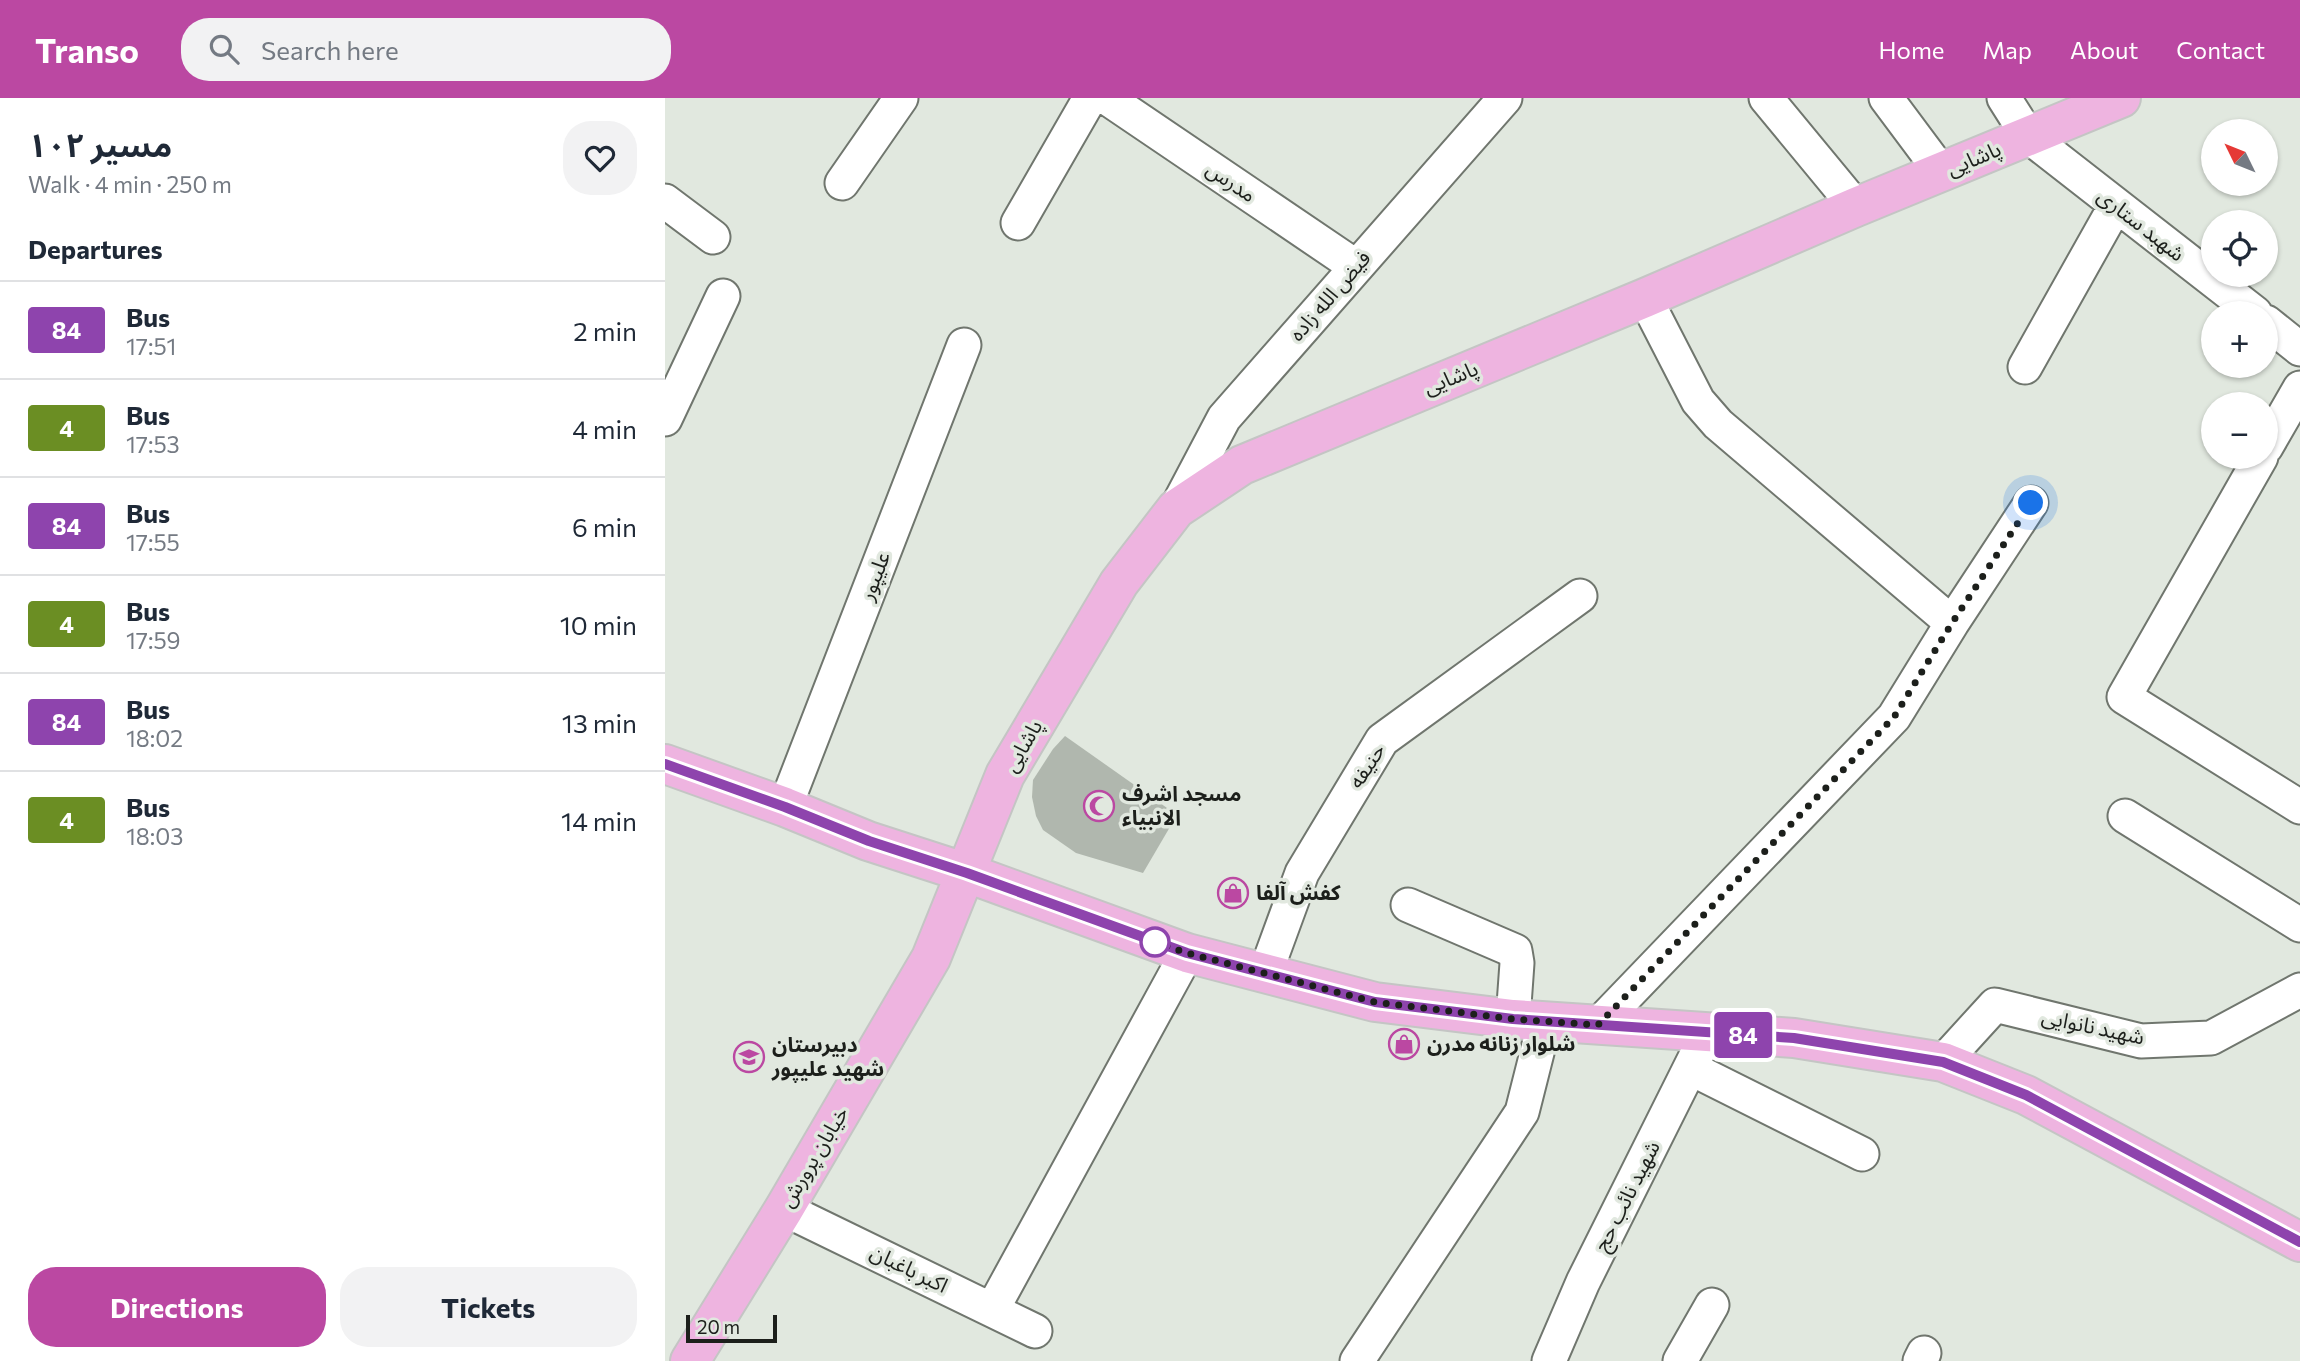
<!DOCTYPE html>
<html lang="en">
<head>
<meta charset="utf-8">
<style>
	:root { --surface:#fff; --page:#f2f2f3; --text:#1f2937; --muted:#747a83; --line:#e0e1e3; --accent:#bb48a2 }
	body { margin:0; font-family:Commissioner,"Noto Sans Arabic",sans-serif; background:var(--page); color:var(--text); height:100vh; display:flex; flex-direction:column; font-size:26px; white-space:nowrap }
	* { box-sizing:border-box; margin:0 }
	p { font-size:23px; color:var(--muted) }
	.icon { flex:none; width:38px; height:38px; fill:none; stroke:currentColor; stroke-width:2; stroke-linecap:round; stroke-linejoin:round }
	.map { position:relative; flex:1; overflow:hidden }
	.drawer { display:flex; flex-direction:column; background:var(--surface); width:665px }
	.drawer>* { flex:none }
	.badge { padding:0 14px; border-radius:5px; font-size:24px; line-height:46px }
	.needle { width:46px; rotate:313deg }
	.controls { position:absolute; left:1536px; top:21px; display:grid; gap:14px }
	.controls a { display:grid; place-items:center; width:77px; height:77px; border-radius:50%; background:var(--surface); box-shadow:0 2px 5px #0004; font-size:35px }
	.scale { position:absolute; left:21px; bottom:18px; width:91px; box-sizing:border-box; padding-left:7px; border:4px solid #1c1f1b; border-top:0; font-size:19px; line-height:24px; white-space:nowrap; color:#1c1f1b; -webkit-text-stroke:5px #e1e8df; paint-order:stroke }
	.you { position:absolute; width:35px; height:35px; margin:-18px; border:5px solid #fff; border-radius:50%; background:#1a73e8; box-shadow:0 0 0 10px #1a73e833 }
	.map>.badge { position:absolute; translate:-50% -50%; box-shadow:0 0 0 4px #fff }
	h2 { padding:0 28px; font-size:26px; line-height:63px }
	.round { display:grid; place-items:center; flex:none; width:74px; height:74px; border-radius:28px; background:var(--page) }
	.summary { display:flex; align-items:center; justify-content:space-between; height:119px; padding:0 28px }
	h1 { font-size:33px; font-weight:700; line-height:52px }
	.action { display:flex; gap:14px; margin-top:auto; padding:14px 28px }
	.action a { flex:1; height:80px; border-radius:28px; background:var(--accent); color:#fff; font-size:28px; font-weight:700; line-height:80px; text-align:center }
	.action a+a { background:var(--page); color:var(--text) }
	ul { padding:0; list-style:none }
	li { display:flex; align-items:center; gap:21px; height:98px; padding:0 28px; border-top:2px solid var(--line) }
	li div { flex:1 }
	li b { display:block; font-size:26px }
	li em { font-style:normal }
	li .badge { min-width:77px; font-weight:700; text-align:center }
	header { display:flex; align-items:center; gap:42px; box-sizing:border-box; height:98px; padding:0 35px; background:var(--accent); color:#fff }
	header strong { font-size:33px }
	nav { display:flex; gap:38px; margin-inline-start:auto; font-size:24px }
	.search { width:490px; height:63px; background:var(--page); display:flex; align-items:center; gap:18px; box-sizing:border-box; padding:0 24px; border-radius:28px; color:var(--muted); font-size:26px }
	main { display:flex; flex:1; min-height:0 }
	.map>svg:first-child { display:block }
	.building { fill:#b0b7ae }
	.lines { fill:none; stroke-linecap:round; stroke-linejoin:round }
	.minor-casing { stroke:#70766e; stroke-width:37 }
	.major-casing { stroke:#c4c5c4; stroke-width:42 }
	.minor { stroke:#fff; stroke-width:33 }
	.major { stroke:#eeb4e0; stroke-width:38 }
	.line-casing { stroke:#fff; stroke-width:16 }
	.line { stroke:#8e44ad; stroke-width:10 }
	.walk { stroke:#1c1f1b; stroke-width:7; stroke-dasharray:0 12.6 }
	.stop-dot { fill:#fff; stroke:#8e44ad; stroke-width:3.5 }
	.labels { text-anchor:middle; stroke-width:7; stroke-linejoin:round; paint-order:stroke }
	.street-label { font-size:21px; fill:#1c1f1b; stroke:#e1e8df }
	.poi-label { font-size:21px; font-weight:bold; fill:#1c1f1b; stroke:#e1e8df; text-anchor:start }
</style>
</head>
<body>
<header>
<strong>Transo</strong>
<div class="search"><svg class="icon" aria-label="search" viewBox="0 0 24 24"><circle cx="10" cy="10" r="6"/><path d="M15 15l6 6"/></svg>Search here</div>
<nav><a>Home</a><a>Map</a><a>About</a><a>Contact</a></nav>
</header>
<main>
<section class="drawer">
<div class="summary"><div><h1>مسیر ۱۰۲</h1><p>Walk · 4 min · 250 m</p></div><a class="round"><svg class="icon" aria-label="heart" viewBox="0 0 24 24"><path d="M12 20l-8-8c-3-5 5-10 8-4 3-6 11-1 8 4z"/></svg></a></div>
<h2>Departures</h2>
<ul>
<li><span class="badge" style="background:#8e44ad;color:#fff">84</span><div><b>Bus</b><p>17:51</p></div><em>2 min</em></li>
<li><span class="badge" style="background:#6b8e23;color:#fff">4</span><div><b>Bus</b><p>17:53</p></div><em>4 min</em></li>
<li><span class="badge" style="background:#8e44ad;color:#fff">84</span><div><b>Bus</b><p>17:55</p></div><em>6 min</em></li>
<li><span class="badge" style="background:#6b8e23;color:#fff">4</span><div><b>Bus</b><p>17:59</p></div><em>10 min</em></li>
<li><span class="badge" style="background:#8e44ad;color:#fff">84</span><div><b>Bus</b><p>18:02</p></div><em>13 min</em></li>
<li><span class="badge" style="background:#6b8e23;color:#fff">4</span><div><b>Bus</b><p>18:03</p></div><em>14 min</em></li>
</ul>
<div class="action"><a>Directions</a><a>Tickets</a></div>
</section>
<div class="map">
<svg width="1635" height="1263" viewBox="0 0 1635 1263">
	<rect width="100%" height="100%" fill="#e1e8df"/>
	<!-- building -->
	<path class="building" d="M400 638 512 717 478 775 411 755 378 732 371 718 367 699 368 682 388 651Z"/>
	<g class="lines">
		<!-- minor casing -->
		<g class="minor-casing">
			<path id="minor" d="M442 0 690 168
				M1101 0 1191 109
				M1221 0 1277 75
				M1339 0 1363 38 1590 215
				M177 85 236 0
				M0 103 48 139
				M353 125 425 0
				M980 200 1033 303 1053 326 1287 525
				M1601 224 1635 251
				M1360 269 1451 107
				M0 321 58 198
				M1601 349 1635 290
				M1596 359 1459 599 1635 709
				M511 411 559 320 840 0
				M120 709 299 247
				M1460 718 1635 827
				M743 807 850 853 852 865 848 921
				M600 876 637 775 717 642 915 498
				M933 927 1229 619 1287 525 1366 405
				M1278 964 1330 907 1476 943 1546 940 1635 892
				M1025 970 1197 1056
				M119 1111 370 1233
				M327 1212 522 855
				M692 1263 857 1014 880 923
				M884 1263 918 1184 1043 934
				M1015 1263 1047 1207
				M1255 1263 1259 1255"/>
		</g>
		<!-- major casing -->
		<g class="major-casing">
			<path id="major" d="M0 666 120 709 203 743 302 775 522 855 710 904 848 921 1129 940 1278 964 1361 997 1635 1144
				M25 1263 119 1111 266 860 340 677 454 485 511 411 577 367 980 200 1191 109 1456 0"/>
		</g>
		<!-- minor -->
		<use href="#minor" class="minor"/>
		<!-- major -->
		<use href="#major" class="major"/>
	</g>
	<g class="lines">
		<!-- line casing -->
		<g class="line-casing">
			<path id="line" d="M0 666 120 709 204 743 302 775 522 855 710 904 848 921 1129 940 1278 964 1361 997 1635 1144"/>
		</g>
		<!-- line -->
		<use href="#line" class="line"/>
		<!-- walk -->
		<path class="walk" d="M490 844 522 855 710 904 848 921 933 927 1229 619 1287 525 1366 405"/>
	</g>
	<!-- icons -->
	<defs>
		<g id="mosque-ring" transform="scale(1.575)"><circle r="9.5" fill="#e1e8df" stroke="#bb48a2" stroke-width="1.5"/><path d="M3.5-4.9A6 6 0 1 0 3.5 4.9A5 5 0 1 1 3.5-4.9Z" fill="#bb48a2"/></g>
		<g id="shop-ring" transform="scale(1.575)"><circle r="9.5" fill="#e1e8df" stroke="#bb48a2" stroke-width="1.5"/><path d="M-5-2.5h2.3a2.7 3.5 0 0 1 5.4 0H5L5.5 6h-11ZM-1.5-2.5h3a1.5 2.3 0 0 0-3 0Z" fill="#bb48a2"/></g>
		<g id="school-ring" transform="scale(1.575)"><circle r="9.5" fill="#e1e8df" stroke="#bb48a2" stroke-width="1.5"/><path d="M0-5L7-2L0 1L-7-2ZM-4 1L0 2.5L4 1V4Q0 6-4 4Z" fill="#bb48a2"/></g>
	</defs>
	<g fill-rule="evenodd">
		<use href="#mosque-ring" x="434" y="708"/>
		<use href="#shop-ring" x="568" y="795"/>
		<use href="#shop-ring" x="739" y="946"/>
		<use href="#school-ring" x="84" y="959"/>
	</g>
	<!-- markers -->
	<circle class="stop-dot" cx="490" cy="844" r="14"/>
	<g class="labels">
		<!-- street labels -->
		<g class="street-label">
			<text transform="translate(1309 61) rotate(-23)" y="7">پاشایی</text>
			<text transform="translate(566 84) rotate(34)" y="7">مدرس</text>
			<text transform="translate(1476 127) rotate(38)" y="7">شهبد ستاری</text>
			<text transform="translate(665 198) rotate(-49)" y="7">فیض الله زاده</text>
			<text transform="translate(786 280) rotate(-22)" y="7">پاشایی</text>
			<text transform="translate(210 478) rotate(-69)" y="7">علیپور</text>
			<text transform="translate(358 648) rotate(-60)" y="7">پاشایی</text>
			<text transform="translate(702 668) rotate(-57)" y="7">حنیفه</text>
			<text transform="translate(1428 929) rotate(12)" y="7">شهید نانوایی</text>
			<text transform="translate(149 1059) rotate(-59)" y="7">خیابان پرورش</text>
			<text transform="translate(962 1098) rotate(-63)" y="7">شهید نائب حج</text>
			<text transform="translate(244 1171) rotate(26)" y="7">اکبر باغبان</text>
		</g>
		<!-- poi labels -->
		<g class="poi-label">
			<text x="457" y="703">مسجد اشرف<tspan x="457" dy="24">الانبیاء</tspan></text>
			<text x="591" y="802">کفش آلفا</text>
			<text x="762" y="953">شلوار زنانه مدرن</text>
			<text x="107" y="954">دبیرستان<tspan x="107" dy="24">شهید علیپور</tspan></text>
		</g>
	</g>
</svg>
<div class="controls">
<a><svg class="needle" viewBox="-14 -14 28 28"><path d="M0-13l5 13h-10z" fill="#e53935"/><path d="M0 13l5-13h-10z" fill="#747a83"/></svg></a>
<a><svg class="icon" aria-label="locate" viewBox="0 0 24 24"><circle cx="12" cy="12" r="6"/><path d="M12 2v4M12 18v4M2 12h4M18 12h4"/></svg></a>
<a>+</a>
<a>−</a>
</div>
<div class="scale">20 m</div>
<div class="you" style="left:1366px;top:405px"></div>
<b class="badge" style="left:1078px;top:937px;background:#8e44ad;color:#fff">84</b>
</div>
</main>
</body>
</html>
